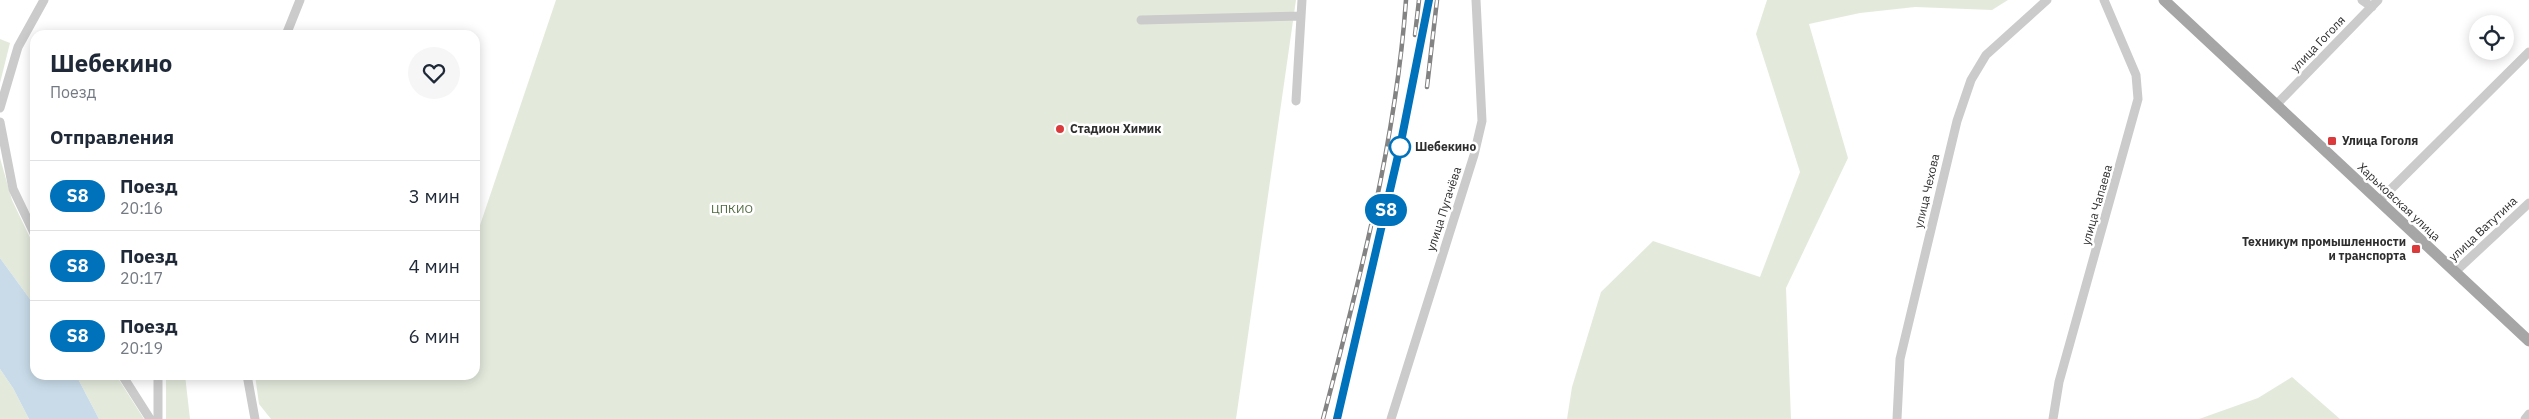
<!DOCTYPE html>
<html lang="ru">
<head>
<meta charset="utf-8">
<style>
	:root { --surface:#fff; --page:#f6f6f7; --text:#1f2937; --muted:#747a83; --line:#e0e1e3 }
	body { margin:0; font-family:"IBM Plex Sans",sans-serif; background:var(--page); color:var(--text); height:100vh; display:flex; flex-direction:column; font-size:19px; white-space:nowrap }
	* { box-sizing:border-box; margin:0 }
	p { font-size:16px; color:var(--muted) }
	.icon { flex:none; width:28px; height:28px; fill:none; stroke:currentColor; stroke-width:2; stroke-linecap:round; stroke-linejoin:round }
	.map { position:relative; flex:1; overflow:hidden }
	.sheet { position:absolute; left:30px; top:30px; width:450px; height:350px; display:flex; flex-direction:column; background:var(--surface); border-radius:15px; box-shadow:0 2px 12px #0003 }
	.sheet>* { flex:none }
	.badge { padding:0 10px; border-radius:16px; font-size:18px; line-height:32px }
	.tools { position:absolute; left:2469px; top:15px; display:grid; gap:10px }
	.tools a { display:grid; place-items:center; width:45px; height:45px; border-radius:50%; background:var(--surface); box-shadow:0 2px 12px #0003; font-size:25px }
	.map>.badge { position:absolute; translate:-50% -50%; box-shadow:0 0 0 2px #fff }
	h2 { padding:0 20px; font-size:19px; line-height:45px }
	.round { display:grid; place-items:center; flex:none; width:52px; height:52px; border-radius:26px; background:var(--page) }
	.summary { display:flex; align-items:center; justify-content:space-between; height:85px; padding:0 20px }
	h1 { font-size:24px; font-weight:700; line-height:38px }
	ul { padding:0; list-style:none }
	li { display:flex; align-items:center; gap:15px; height:70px; padding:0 20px; border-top:1px solid var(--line) }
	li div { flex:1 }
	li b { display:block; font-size:19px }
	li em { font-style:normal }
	li .badge { min-width:55px; font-weight:700; text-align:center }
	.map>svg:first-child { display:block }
	.green { fill:#e3eadc }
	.water { fill:#c9dbe9 }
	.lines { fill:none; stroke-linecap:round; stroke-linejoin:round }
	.minor { stroke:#cbcbcb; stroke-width:9 }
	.major { stroke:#a6a6a6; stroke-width:11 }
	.rail-casing { stroke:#838383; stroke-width:4.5 }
	.rail { stroke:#fff; stroke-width:2.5; stroke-dasharray:8; stroke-linecap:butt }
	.line-casing { stroke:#fff; stroke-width:11 }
	.line { stroke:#0072bc; stroke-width:8 }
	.poi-dot { fill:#da3a3b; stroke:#fff; stroke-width:2 }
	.stop-dot { fill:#fff; stroke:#0072bc; stroke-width:2.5 }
	.labels { text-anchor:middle; stroke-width:5; stroke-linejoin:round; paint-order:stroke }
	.street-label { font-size:12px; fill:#2e2e2e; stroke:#fff }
	.poi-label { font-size:12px; font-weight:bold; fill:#2e2e2e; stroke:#fff; text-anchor:start }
	.stop-label { font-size:12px; font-weight:bold; fill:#2e2e2e; stroke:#fff; text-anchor:start }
	.park-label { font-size:12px; fill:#4e673e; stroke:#fff }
</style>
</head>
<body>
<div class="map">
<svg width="2529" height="419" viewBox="0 0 2529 419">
	<rect width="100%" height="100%" fill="#fff"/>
	<!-- green -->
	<path class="green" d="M556 0H1296L1236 419H271L259 404 255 375H475V240Z
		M1767 0H2008L1992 10 1915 7 1860 13 1809 24 1848 158 1786 288 1791 419H1567L1572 387 1601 292 1653 241 1760 277 1800 172 1756 34Z
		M0 39 10 43 0 83Z
		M0 158 12 200 35 248V306L0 258Z
		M0 369 13 388 29 419H0Z
		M76 375H116L144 419H99Z
		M166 375H185L190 419H166Z
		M2292 377 2340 419H2199L2258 398Z"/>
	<!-- water -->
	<path class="water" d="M0 258 35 306V375H76L99 419H29L13 388 0 369Z"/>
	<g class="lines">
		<!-- minor -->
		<path class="minor" d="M2362 0 2372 7
			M1141 20 1301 16
			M286 35 300 0
			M1296 101 1302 0
			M2276 105 2378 0
			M0 108 18 47 44 0
			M0 122 13 189 35 235
			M2379 201 2529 52
			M2455 272 2529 203
			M122 375 150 419
			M247 375 255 419
			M158 419V375
			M1391 419 1474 155 1482 121 1476 0
			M1897 419 1900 359 1957 121 1971 80 1986 55 2047 0
			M2053 419 2059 382 2138 99 2136 75 2104 0
			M2525 419 2529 414"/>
		<!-- major -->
		<path class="major" d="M2164 0 2529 341"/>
		<!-- rail casing -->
		<g class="rail-casing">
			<path id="rail" d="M1415 35 1419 0
				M1427 87 1437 0
				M1323 419C1359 282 1396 141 1406 0
				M1337 419 1400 147 1429 0"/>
		</g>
		<!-- rail -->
		<use href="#rail" class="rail"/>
	</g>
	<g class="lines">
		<!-- line casing -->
		<g class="line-casing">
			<path id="line" d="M1337 419 1400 147 1429 0"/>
		</g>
		<!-- line -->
		<use href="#line" class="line"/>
	</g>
	<!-- markers -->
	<g class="poi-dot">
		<circle cx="1060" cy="129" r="5"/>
		<rect x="2327" y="136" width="10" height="10" rx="2.5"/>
		<rect x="2411" y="244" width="10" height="10" rx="2.5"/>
	</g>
	<circle class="stop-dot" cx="1400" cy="147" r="10"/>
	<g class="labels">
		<!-- street labels -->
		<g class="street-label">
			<text transform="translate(2318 44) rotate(-46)" y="4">улица Гоголя</text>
			<text transform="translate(1927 191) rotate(-77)" y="4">улица Чехова</text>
			<text transform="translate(2399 202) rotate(43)" y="4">Харьковская улица</text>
			<text transform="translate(2097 205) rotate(-74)" y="4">улица Чапаева</text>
			<text transform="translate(1444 209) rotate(-72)" y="4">улица Пугачёва</text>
			<text transform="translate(2483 229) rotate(-43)" y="4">улица Ватутина</text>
		</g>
		<!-- poi labels -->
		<g class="poi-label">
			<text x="1070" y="133">Стадион Химик</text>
			<text x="2342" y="145">Улица Гоголя</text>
			<text x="2406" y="246" text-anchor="end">Техникум промышленности<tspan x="2406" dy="14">и транспорта</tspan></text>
		</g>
		<!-- stop labels -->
		<g class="stop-label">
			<text x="1415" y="151">Шебекино</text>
		</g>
		<!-- park labels -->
		<g class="park-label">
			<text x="732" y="213">ЦПКИО</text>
		</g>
	</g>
</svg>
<div class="tools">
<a><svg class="icon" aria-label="locate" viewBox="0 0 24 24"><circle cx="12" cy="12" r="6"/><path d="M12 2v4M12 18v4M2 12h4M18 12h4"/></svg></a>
</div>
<b class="badge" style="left:1386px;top:210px;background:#0072bc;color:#fff">S8</b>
<section class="sheet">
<div class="summary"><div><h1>Шебекино</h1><p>Поезд</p></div><a class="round"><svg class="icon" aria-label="heart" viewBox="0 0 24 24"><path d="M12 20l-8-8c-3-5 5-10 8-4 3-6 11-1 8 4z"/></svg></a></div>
<h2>Отправления</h2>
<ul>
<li><span class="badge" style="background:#0072bc;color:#fff">S8</span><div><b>Поезд</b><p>20:16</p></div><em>3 мин</em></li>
<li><span class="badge" style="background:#0072bc;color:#fff">S8</span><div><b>Поезд</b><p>20:17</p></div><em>4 мин</em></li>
<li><span class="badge" style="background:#0072bc;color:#fff">S8</span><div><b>Поезд</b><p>20:19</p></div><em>6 мин</em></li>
</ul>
</section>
</div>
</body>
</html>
